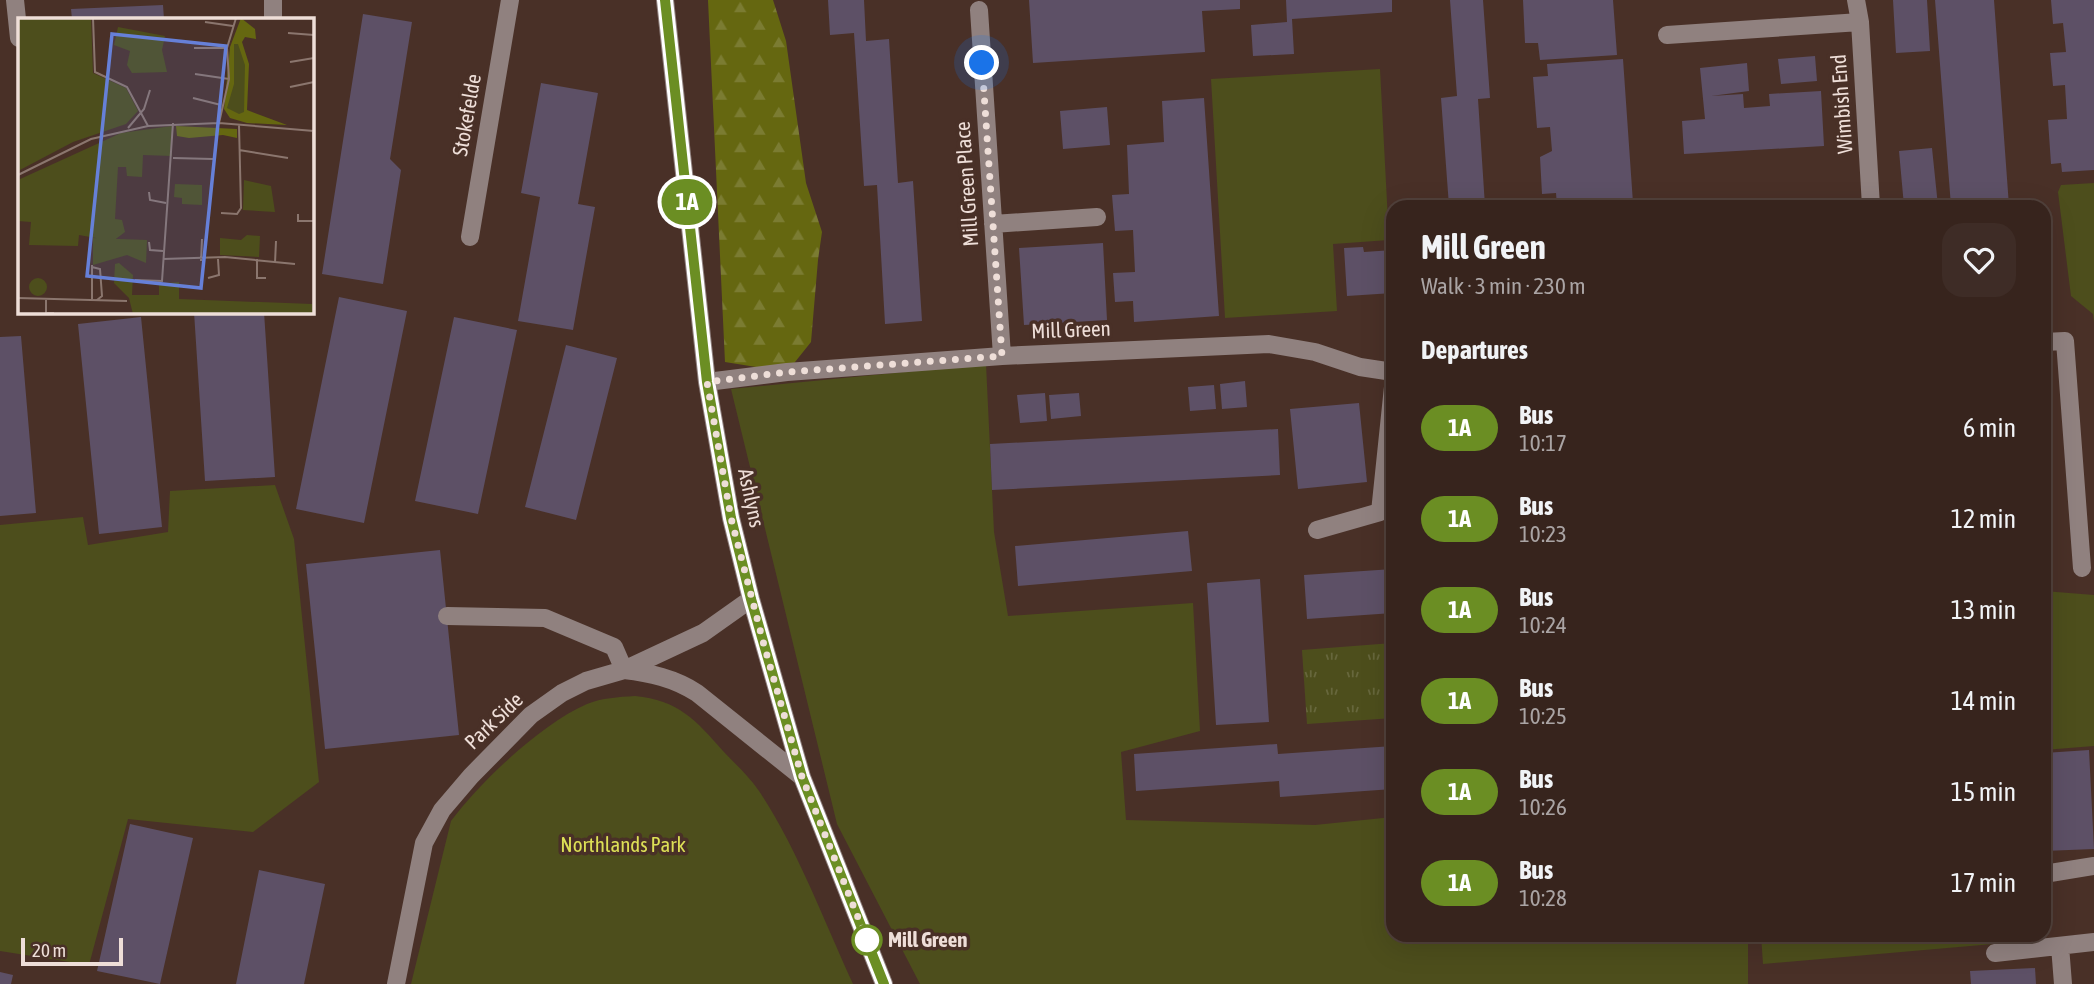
<!DOCTYPE html>
<html lang="en">
<head>
<meta charset="utf-8">
<style>
	:root { --surface:#37241d; --page:#3e2c26; --text:#f1f3f6; --muted:#aaa4a4; --line:#51413b }
	body { margin:0; font-family:"Asap Condensed",sans-serif; background:var(--page); color:var(--text); height:100vh; display:flex; flex-direction:column; font-size:26px; white-space:nowrap }
	* { box-sizing:border-box; margin:0 }
	p { font-size:23px; color:var(--muted) }
	.icon { flex:none; width:38px; height:38px; fill:none; stroke:currentColor; stroke-width:2; stroke-linecap:round; stroke-linejoin:round }
	.map { position:relative; flex:1; overflow:hidden }
	.panel { position:absolute; left:1386px; top:200px; width:665px; height:742px; display:flex; flex-direction:column; background:var(--surface); border-radius:21px; box-shadow:0 7px 28px #0002,0 0 0 2px var(--line) }
	.panel>* { flex:none }
	.badge { padding:0 14px; border-radius:23px; font-size:24px; line-height:46px }
	.scale { position:absolute; left:21px; bottom:18px; width:102px; box-sizing:border-box; padding-left:7px; border:4px solid #eeded8; border-top:0; font-size:19px; line-height:24px; white-space:nowrap; color:#eeded8; -webkit-text-stroke:5px #493027; paint-order:stroke }
	.you { position:absolute; width:35px; height:35px; margin:-18px; border:5px solid #fff; border-radius:50%; background:#1a73e8; box-shadow:0 0 0 10px #1a73e833 }
	.map>.badge { position:absolute; translate:-50% -50%; box-shadow:0 0 0 4px #fff }
	h2 { padding:0 35px; font-size:26px; line-height:63px }
	.round { display:grid; place-items:center; flex:none; width:74px; height:74px; border-radius:21px; background:var(--page) }
	.head { display:flex; align-items:center; justify-content:space-between; height:119px; padding:0 35px }
	h1 { font-size:33px; font-weight:700; line-height:52px }
	ul { padding:0; list-style:none }
	li { display:flex; align-items:center; gap:21px; height:91px; padding:0 35px }
	li div { flex:1 }
	li b { display:block; font-size:26px }
	li em { font-style:normal }
	li .badge { min-width:77px; font-weight:700; text-align:center }
	.map>svg:first-child { display:block }
	.grass { fill:url(#grass-tufts) }
	.forest { fill:url(#forest-firs) }
	.green { fill:#4d4e1c }
	.building { fill:#5d5066 }
	.lines { fill:none; stroke-linecap:round; stroke-linejoin:round }
	.minor { stroke:#90817f; stroke-width:18 }
	.line-casing { stroke:#fff; stroke-width:16 }
	.line { stroke:#6b8e23; stroke-width:10 }
	.walk { stroke:#eeded8; stroke-width:7; stroke-dasharray:0 12.6 }
	.stop-dot { fill:#fff; stroke:#6b8e23; stroke-width:3.5 }
	.labels { text-anchor:middle; stroke-width:7; stroke-linejoin:round; paint-order:stroke }
	.street-label { font-size:21px; fill:#eeded8; stroke:#493027 }
	.park-label { font-size:21px; fill:#dde056; stroke:#493027 }
	.stop-label { font-size:21px; font-weight:bold; fill:#eeded8; stroke:#493027; text-anchor:start }
	.inset-road { fill:none; stroke:#8b766e; stroke-width:2 }
	.view { fill:#6680d8; fill-opacity:0.15; stroke:#6680d8; stroke-width:3.5 }
	.inset-edge { fill:none; stroke:#eeded8; stroke-width:3.5 }
</style>
</head>
<body>
<div class="map">
<svg width="2094" height="984" viewBox="0 0 2094 984">
	<defs>
		<pattern id="grass-tufts" width="24" height="20" patternUnits="userSpaceOnUse" patternTransform="scale(1.75)"><rect width="24" height="20" fill="#4d4e1c"/><path d="M3 7l-1-3M5 7V3M7 7l1-3M15 17l-1-3M17 17v-4M19 17l1-3" fill="none" stroke="#67673c"/></pattern>
		<pattern id="forest-firs" width="22" height="20" patternUnits="userSpaceOnUse" patternTransform="scale(1.75)"><rect width="22" height="20" fill="#656710"/><path d="M5 1l3.5 6h-7zM16 11l3.5 6h-7z" fill="#7b7c32"/></pattern>
	</defs>
	<rect width="100%" height="100%" fill="#493027"/>
	<!-- grass -->
	<path class="grass" d="M1393 643V718L1307 724 1302 650Z"/>
	<!-- forest -->
	<path class="forest" d="M708 0H773L786 41 806 183 822 232 818 260 811 342 787 372 725 362Z"/>
	<!-- green -->
	<path class="green" d="M1380 69 1389 240 1333 244 1337 311 1225 318 1211 79Z
		M2094 183V322L2093 314 2071 296 2058 192 2061 185Z
		M986 364 994 532 1008 616 1193 603 1200 731 1121 752 1126 820 1315 825 1393 817V934L1748 935V984H920L837 824 731 389Z
		M275 485 294 539 319 782 253 832 128 819 89 965 0 951V525L83 517 88 545 168 532 170 491Z
		M2044 591 2094 595V746L2044 750Z
		M635 696C678 700 696 720 723 751 735 764 749 776 759 791 797 848 824 921 853 984H411L451 821C481 781 541 724 587 704 602 698 618 697 635 696Z
		M1988 934 1993 944 1763 964 1761 935Z"/>
	<!-- building -->
	<path class="building" d="M828 0H864L866 41 889 39 898 183 913 181 922 321 885 324 877 185 864 186 854 33 830 35Z
		M1029 0H1240V9L1202 11 1205 52 1033 63Z
		M1286 0H1392V12L1292 19 1294 54 1253 56 1251 25 1287 22Z
		M1450 0H1483L1490 98 1478 99 1485 206H1449L1441 98 1457 96Z
		M1523 0H1613L1617 55 1540 60 1538 43H1525Z
		M1893 0H1927L1930 51 1896 53Z
		M1935 0H1994L2009 206H1951Z
		M2051 0H2094V170L2062 172 2061 163 2051 164 2048 120 2067 119 2065 85 2053 86 2050 53 2066 52 2063 23 2053 24Z
		M163 5 164 19H72L71 9Z
		M363 14 412 22 390 159 401 170 383 284 322 274Z
		M1815 56 1817 81 1781 84 1778 59Z
		M1623 59 1633 203 1676 200 1677 206H1557L1556 193 1542 194 1540 157 1552 151 1550 127 1537 128 1533 77 1548 76 1547 64Z
		M1747 63 1749 91 1711 96 1743 94 1744 108 1770 106 1769 94 1821 91 1824 146 1684 154 1682 121 1705 119 1700 68Z
		M541 83 598 93 578 204 595 207 573 330 518 321 540 197 521 193Z
		M1204 98 1219 316 1134 322 1133 301 1115 302 1113 273 1135 272 1133 230 1115 231 1112 195 1129 194 1127 145 1164 142 1162 101Z
		M1107 107 1110 145 1063 149 1060 111Z
		M1932 148 1938 206H1904L1899 151Z
		M1103 243 1107 320 1024 325 1019 248Z
		M1363 247 1364 252 1393 250V293L1347 296 1344 248Z
		M339 297 407 311 364 523 296 509Z
		M194 312H264L275 477 205 481Z
		M141 317 162 527 99 534 78 324Z
		M454 317 517 330 478 514 415 501Z
		M21 336 36 513 0 516V337Z
		M566 345 617 358 576 520 525 507Z
		M1245 381 1247 407 1222 409 1220 384Z
		M1214 385 1216 409 1190 411 1188 387Z
		M1045 393 1047 421 1020 423 1017 395Z
		M1079 393 1081 416 1051 419 1049 395Z
		M1359 403 1367 482 1298 489 1290 409Z
		M1278 429 1280 475 992 490 990 444Z
		M1188 531 1192 571 1018 586 1015 546Z
		M440 550 459 735 325 749 306 564Z
		M1393 569V613L1307 619 1304 575Z
		M1260 579 1269 722 1216 725 1207 583Z
		M1277 744 1278 754 1393 746V789L1280 797 1279 781 1136 791 1134 754Z
		M2089 750 2094 849 2044 851V753Z
		M130 824 193 838 160 984 97 971Z
		M259 870 325 884 304 984H236Z
		M2035 968 2036 984H1971L1970 971Z
		M0 972 13 975 11 984H0Z"/>
	<g class="lines">
		<!-- minor -->
		<path class="minor" d="M15 0 19 38
			M665 0 707 382 731 518 751 599 802 777 884 984
			M1856 0 1860 22 1871 206
			M979 10 1002 356
			M273 19V0
			M1667 35 1860 22
			M993 224 1097 217
			M470 237 510 0
			M2044 342 2065 341 2082 568
			M707 382 787 372 1002 356 1269 344 1315 352 1360 367 1393 372
			M1317 530 1380 512 1393 387
			M447 616 545 618 614 647 624 670C650 673 674 678 697 693L802 777
			M2044 874 2094 866
			M2060 946 2063 984
			M1995 953 2094 942
			M396 984 424 843 442 810 471 776 531 715 562 693 586 681 624 670 703 633 751 599"/>
	</g>
	<g class="lines">
		<!-- line casing -->
		<g class="line-casing">
			<path id="line" d="M665 0 707 382 731 518 751 599 802 777 884 984"/>
		</g>
		<!-- line -->
		<use href="#line" class="line"/>
		<!-- walk -->
		<path class="walk" d="M867 940 802 777 764 645 731 518 707 382 788 372 1002 356 982 63"/>
	</g>
	<!-- markers -->
	<circle class="stop-dot" cx="867" cy="940" r="14"/>
	<g class="labels">
		<!-- street labels -->
		<g class="street-label">
			<text transform="translate(1842 104) rotate(-94)" y="7">Wimbish End</text>
			<text transform="translate(467 115) rotate(-80)" y="7">Stokefelde</text>
			<text transform="translate(967 184) rotate(-94)" y="7">Mill Green Place</text>
			<text transform="translate(1071 330) rotate(-2)" y="7">Mill Green</text>
			<text transform="translate(751 498) rotate(78)" y="7">Ashlyns</text>
			<text transform="translate(494 721) rotate(-44)" y="7">Park Side</text>
		</g>
		<!-- park labels -->
		<g class="park-label">
			<text x="623" y="852">Northlands Park</text>
		</g>
		<!-- stop labels -->
		<g class="stop-label">
			<text x="888" y="947">Mill Green</text>
		</g>
	</g>
	<!-- overview -->
	<g transform="translate(18 18)">
		<rect width="296" height="296" fill="#493027"/>
		<path d="M223 0 237 11 238 21 227 19 224 24 231 46 229 92 269 107 229 105 212 100 206 91 212 29ZM158 108 219 111V120L205 117 171 120 159 118Z" fill="#656710"/>
		<path d="M0 0H73L75 55 108 70 120 93 108 106 55 124 0 153ZM100 9 147 18 144 32 149 54 114 55 109 47 112 33 96 27ZM216 26H220L227 47 226 94 221 96 209 90 216 66ZM154 108V138L125 137 124 159 109 158 108 149H100L97 201 104 202 107 214 95 223 61 217 60 228 11 227 13 204 0 203V162L103 115ZM226 162 253 168 257 194 225 192ZM157 166 184 167V187L164 186V180L156 179ZM229 217 242 218 241 239 202 237V220L223 222ZM75 220 129 222 128 245 109 237 75 247ZM101 245 115 257 114 277H141V266L161 264V281L294 286 295 296H115L111 280 96 265 97 246ZM11 269a9 9 0 1 1 18 0a9 9 0 1 1-18 0Z" fill="#4d4e1c"/>
		<path class="inset-road" d="M75 0 77 54 109 69 130 108M187 4 215 8M270 15 296 17M176 30H209M272 44 296 40M177 56 211 61M272 69 296 64M175 80 203 87M201 105 211 61 209 30 218 0M110 110 126 91 132 72M295 113 296 163M221 132 270 140M155 140 195 141M0 157 73 121 130 108 201 105 296 113M131 174 132 182 148 185M203 195 219 196 223 190 221 107M280 196V203H296M131 224 132 232 145 233M145 241 207 239 277 246M239 241V260H248M183 243 184 221M257 245 258 223M74 249 82 251 84 278 79 282M190 260 201 257 200 241M117 262 144 263 155 105M0 280 109 283M28 281V295H36M74 281V247"/>
		<path class="view" d="M94 16 208 28 183 270 69 258Z"/>
		<rect width="296" height="296" class="inset-edge"/>
	</g>
</svg>
<div class="scale">20 m</div>
<div class="you" style="left:982px;top:63px"></div>
<b class="badge" style="left:687px;top:202px;background:#6b8e23;color:#fff">1A</b>
<section class="panel">
<div class="head"><div><h1>Mill Green</h1><p>Walk · 3 min · 230 m</p></div><a class="round"><svg class="icon" aria-label="heart" viewBox="0 0 24 24"><path d="M12 20l-8-8c-3-5 5-10 8-4 3-6 11-1 8 4z"/></svg></a></div>
<h2>Departures</h2>
<ul>
<li><span class="badge" style="background:#6b8e23;color:#fff">1A</span><div><b>Bus</b><p>10:17</p></div><em>6 min</em></li>
<li><span class="badge" style="background:#6b8e23;color:#fff">1A</span><div><b>Bus</b><p>10:23</p></div><em>12 min</em></li>
<li><span class="badge" style="background:#6b8e23;color:#fff">1A</span><div><b>Bus</b><p>10:24</p></div><em>13 min</em></li>
<li><span class="badge" style="background:#6b8e23;color:#fff">1A</span><div><b>Bus</b><p>10:25</p></div><em>14 min</em></li>
<li><span class="badge" style="background:#6b8e23;color:#fff">1A</span><div><b>Bus</b><p>10:26</p></div><em>15 min</em></li>
<li><span class="badge" style="background:#6b8e23;color:#fff">1A</span><div><b>Bus</b><p>10:28</p></div><em>17 min</em></li>
</ul>
</section>
</div>
</body>
</html>
